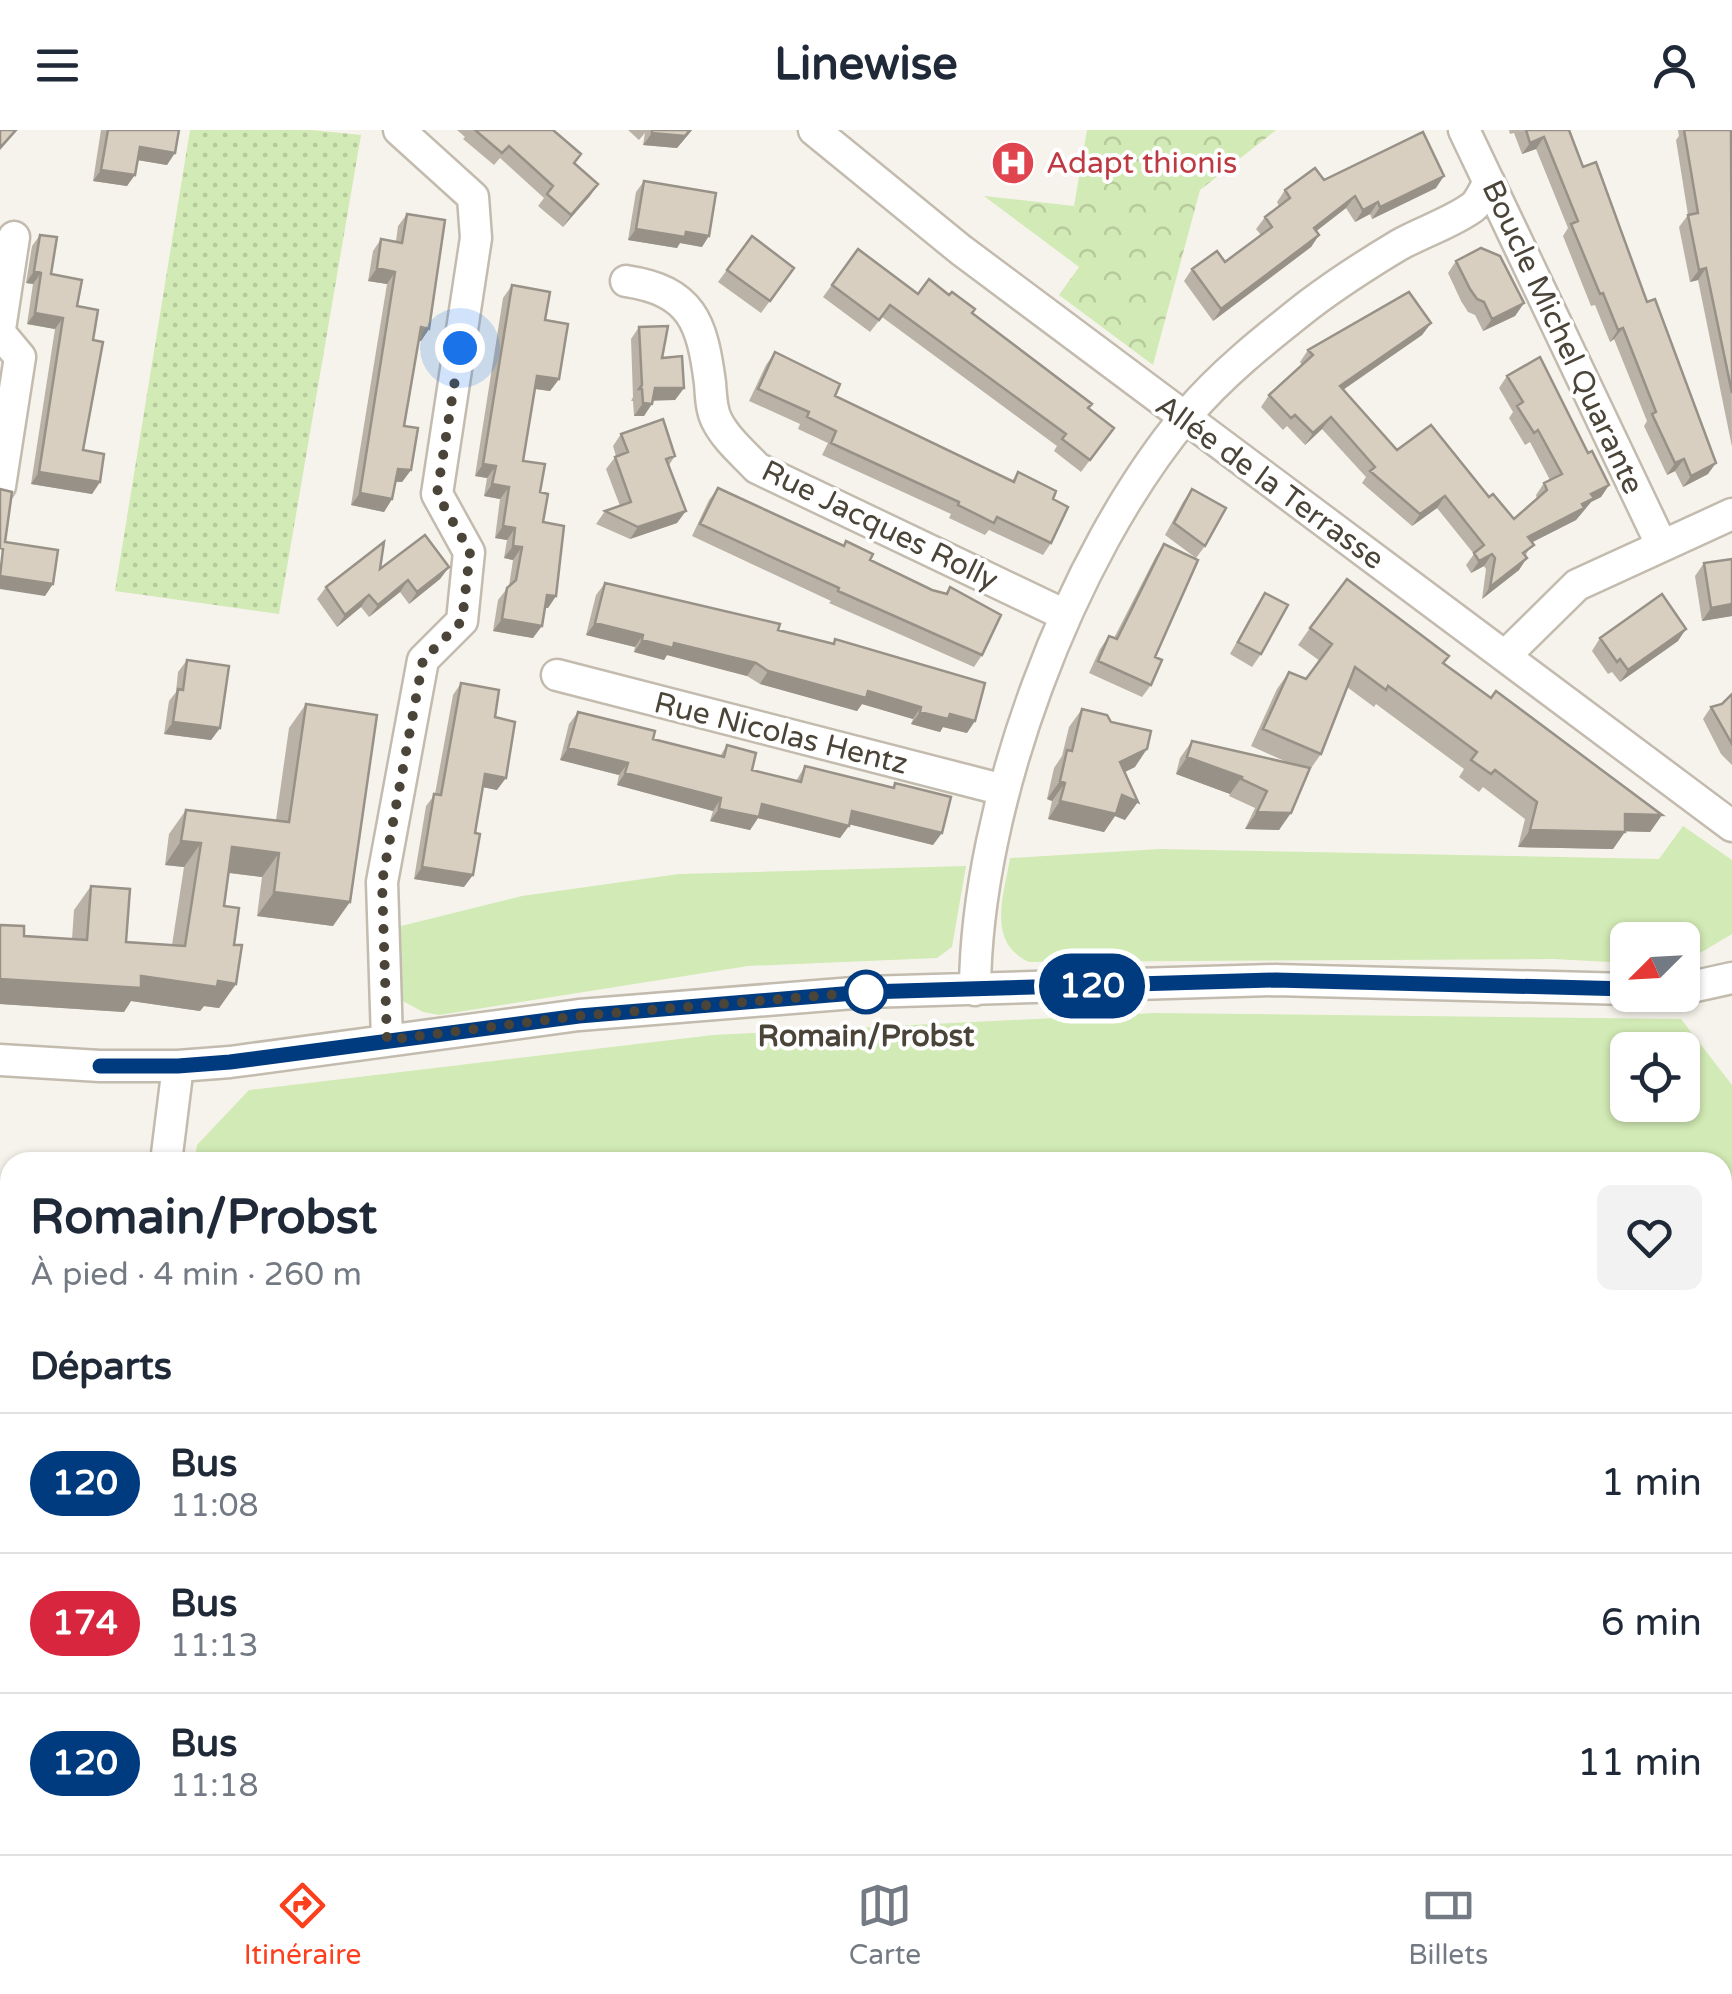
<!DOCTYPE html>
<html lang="fr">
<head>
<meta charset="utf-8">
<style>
	:root { --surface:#fff; --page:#f2f2f3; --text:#1f2937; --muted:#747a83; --line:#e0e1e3; --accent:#fc3f1d }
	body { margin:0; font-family:"Varela Round",sans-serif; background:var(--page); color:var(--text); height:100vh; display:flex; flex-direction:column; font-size:38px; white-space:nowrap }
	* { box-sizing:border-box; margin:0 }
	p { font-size:32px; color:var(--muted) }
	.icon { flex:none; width:55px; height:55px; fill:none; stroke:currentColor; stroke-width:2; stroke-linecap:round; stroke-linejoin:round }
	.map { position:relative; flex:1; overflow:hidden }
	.sheet { position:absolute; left:0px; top:1022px; width:1732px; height:702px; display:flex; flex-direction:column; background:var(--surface); border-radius:30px 30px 0 0; box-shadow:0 2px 8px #0004 }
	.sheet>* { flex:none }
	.badge { padding:0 20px; border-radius:32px; font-size:35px; line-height:65px }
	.needle { width:65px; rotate:246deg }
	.fabs { position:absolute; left:1610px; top:792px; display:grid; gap:20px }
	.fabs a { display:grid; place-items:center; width:90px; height:90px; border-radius:15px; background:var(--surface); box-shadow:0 2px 8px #0004; font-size:50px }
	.you { position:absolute; width:50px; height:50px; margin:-25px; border:8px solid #fff; border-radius:50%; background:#1a73e8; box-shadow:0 0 0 15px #1a73e833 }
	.map>.badge { position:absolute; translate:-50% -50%; box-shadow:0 0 0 5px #fff }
	h2 { padding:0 30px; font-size:38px; line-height:90px }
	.round { display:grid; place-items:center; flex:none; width:105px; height:105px; border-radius:15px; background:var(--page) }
	.headline { display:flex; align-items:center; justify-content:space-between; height:170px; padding:0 30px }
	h1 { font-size:48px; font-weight:800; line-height:75px }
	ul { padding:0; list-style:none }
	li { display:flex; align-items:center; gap:30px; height:140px; padding:0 30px; border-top:2px solid var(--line) }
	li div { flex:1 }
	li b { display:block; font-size:38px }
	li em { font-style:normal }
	li .badge { min-width:110px; font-weight:700; text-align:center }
	header { display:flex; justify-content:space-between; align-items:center; height:130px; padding:0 30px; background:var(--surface); font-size:45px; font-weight:800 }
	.dock { display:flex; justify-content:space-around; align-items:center; height:140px; border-top:2px solid var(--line); background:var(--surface); font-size:28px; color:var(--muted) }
	.dock a { display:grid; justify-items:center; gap:5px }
	.dock .on { color:var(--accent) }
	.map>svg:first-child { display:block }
	.grass { fill:#d2eab5; fill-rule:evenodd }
	.park { fill:url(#park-crowns) }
	.garden { fill:url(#garden-dots) }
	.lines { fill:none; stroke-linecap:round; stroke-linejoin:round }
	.minor-casing { stroke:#c2bbae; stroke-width:35 }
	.minor { stroke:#fff; stroke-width:30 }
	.wall { fill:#bab2a6 }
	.shaded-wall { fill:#979187 }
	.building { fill:#d8cfc1; stroke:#979187; stroke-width:2.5 }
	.line-casing { stroke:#fff; stroke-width:22 }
	.line { stroke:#003b80; stroke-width:15 }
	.walk { stroke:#4b4439; stroke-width:10; stroke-dasharray:0 18 }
	.stop-dot { fill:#fff; stroke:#003b80; stroke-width:5 }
	.labels { text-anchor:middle; stroke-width:8; stroke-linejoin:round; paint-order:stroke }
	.health-label { font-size:30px; fill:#be3a42; stroke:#fff; text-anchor:start }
	.street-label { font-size:30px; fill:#4b4439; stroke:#fff }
	.stop-label { font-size:30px; font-weight:bold; fill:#4b4439; stroke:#fff }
</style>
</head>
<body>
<header><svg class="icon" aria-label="menu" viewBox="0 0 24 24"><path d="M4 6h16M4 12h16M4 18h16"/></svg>Linewise<svg class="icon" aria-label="person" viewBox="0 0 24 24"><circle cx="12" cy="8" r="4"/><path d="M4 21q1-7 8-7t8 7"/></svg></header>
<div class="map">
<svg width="1732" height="1724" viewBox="0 0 1732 1724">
	<defs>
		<pattern id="park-crowns" width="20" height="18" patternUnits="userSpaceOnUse" patternTransform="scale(2.5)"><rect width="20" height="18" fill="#d2eab5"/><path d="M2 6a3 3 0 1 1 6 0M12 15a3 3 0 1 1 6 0" fill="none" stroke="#b6ca9c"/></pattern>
		<pattern id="garden-dots" width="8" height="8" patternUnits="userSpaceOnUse" patternTransform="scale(2.5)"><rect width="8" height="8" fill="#d2eab5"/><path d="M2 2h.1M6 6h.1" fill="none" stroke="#b6ca9c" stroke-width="1.8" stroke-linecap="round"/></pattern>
	</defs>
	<rect width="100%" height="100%" fill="#f6f3ec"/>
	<!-- grass -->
	<path class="grass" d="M1683 696 1732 730V804L1700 823H1683L1682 810H1628L1627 833 1554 829 1029 832C986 812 1004 766 1010 728L1160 719 1659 729Z
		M966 736 952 817 937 828 748 836 439 885 423 882 403 871 398 848 401 796 522 766 679 744Z
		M1155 883 1681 889 1732 955V1264L1723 1302 1722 1032H194L197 1015 249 960 713 905ZM1628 920H1682V975H1628Z
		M98 1715H1617L1614 1724H96Z"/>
	<!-- park -->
	<path class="park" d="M1087 0H1276L1200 60 1153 235 1059 165 1079 137 984 66 1074 76Z
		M1732 1502V1724H1672L1675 1715H1722L1723 1537Z"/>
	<!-- garden -->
	<path class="garden" d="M190 0H311L361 5 279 484 115 461Z"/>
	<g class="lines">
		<!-- minor casing -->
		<g class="minor-casing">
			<path id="minor" d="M814 0 961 120 1732 696
				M1464 0 1661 414
				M626 151C692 161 702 192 710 253 711 265 711 280 717 291 726 309 743 323 757 338L1065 485
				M0 199 14 107
				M0 203 20 227 0 356
				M1505 526 1577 455 1732 384
				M557 545 1004 660
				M1682 859 1732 848
				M975 860C976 676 1069 426 1187 285 1222 243 1267 208 1310 174 1338 153 1369 133 1399 115 1422 102 1451 93 1473 77 1480 71 1484 60 1489 52
				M387 910 382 752 423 530 462 491 469 422 437 364 476 108 473 67 399 0
				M0 930 100 936H178L230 932 579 885 866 862 1275 850 1628 859
				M166 1032 178 936
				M1722 1387 1732 1351
				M75 1724 76 1715
				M1634 1724 1636 1715"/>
		</g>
		<!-- minor -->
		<use href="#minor" class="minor"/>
	</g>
	<!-- wall -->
	<path class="wall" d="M101 0H179L167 35 138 30 127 56 93 51Z
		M457 0H553L575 33 598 54 563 97 538 76 544 68 500 28 494 35 463 9 465 7Z
		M628 0H692L677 18 643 15 645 3 639 10Z
		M1509 0H1569L1708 344 1683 357 1675 341 1667 345 1644 296 1647 291 1614 209 1610 212 1595 175 1591 176 1563 106 1568 98 1536 19 1522 24 1514 3 1510 4Z
		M1678 0H1731L1732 317 1698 150 1690 152 1679 97 1688 85 1676 10 1679 6Z
		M1324 50 1436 58 1372 89 1370 84 1355 92 1346 78 1316 101 1319 105 1311 117 1213 191 1184 151 1192 139 1225 132 1261 105 1256 99 1265 87 1279 76 1277 72 1285 60Z
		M644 51 702 117 680 113 677 118 628 110 636 62Z
		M407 84 429 199 421 211H419L404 296 411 340 402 352H395L392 369 384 382 351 375 387 154 368 151 373 121 381 109 396 111 398 96Z
		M40 105 51 144 77 176 93 210 83 320 100 352 92 364 31 354 55 199 27 194 33 154 26 153 32 116Z
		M752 106 794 138 761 183 718 152Z
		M858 119 918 164 972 183 1114 298 1081 342 1054 321 1057 316 882 187 870 202 823 167Z
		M1456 131 1524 173 1515 186 1483 201 1475 185 1468 182 1461 171 1448 143Z
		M512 155 545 190 559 249 550 261 535 259 523 331 540 362 543 392 556 466 548 478H545L533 508 493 501 498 470 509 456 513 430 504 428 507 410 495 408 500 369 484 366 487 348 475 346 503 168Z
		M1431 193 1422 205 1343 260 1397 320 1489 367 1514 389 1537 369 1536 365 1544 353 1550 350 1530 312 1525 315 1509 288 1513 282 1499 258 1507 246 1588 323 1609 355 1601 367 1591 372 1576 390 1532 412 1519 440 1482 469 1486 439 1484 436 1471 443 1466 435 1474 424 1437 378 1412 396 1362 353 1366 347 1322 299 1305 315 1287 296 1283 300 1261 277 1269 265 1302 235 1300 232 1308 220Z
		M639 197 684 258 675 270H653L644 286H634L633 271H631L633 267 631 209Z
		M775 222 835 266 1012 351 1018 342 1053 369 1051 413 1043 425 989 400 985 405 949 388 951 384 822 325 828 313 798 299 800 294 749 271 766 235Z
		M621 304 675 326 669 335 677 393 630 409 596 394 605 381 620 376 606 339 616 326 613 316Z
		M718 358 932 460 945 464 950 457 982 525 974 537 829 473 831 471 692 406 709 370Z
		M1192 359 1205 416 1196 428 1165 405 1183 372Z
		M1164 414 1155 527 1151 555 1142 567 1089 543 1100 519 1109 506 1114 508 1156 426Z
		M1704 433 1732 486 1702 491 1695 446Z
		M449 437 440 449 409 474 400 462 369 487 361 477 337 497 317 469 326 457 380 439Z
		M605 453 832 514 835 509 967 603 943 597 940 602 911 594 913 589 862 574 857 581 760 554 747 546 667 525 664 530 634 522 635 517 586 505 596 465Z
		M1265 463 1261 524 1252 537 1230 524 1257 475Z
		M1310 498 1444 534 1491 568 1662 685 1650 702 1625 701 1613 719 1518 717 1525 689 1483 657 1479 662 1459 647 1464 639 1376 574 1374 577 1347 557 1321 624 1309 641 1279 700 1245 699 1255 678 1229 666 1230 664 1176 644 1180 628 1192 611 1291 634 1251 616 1277 559 1289 542 1306 549 1320 531 1298 515Z
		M1600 508 1678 511 1620 552 1612 542 1608 544 1592 521Z
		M187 530 220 598 211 610 164 604 169 571 176 562 178 542Z
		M461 553 495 587 497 660 483 657 464 757 414 749 426 676 435 664 453 565Z
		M1732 564V635L1721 624 1703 589 1711 577 1722 574Z
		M306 574 333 796 257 786 262 747 228 743 224 776 234 815 236 854 219 878 204 876 200 881 131 871 124 882 0 874V795L24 806 72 809 74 780 91 756 126 812 172 815 184 737 165 735 169 704 186 680 276 690 289 598Z
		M1082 579 1135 637 1124 642 1125 690 1115 686 1104 702 1048 689 1052 671 1047 669 1054 638 1062 626 1069 597Z
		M578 582 653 609 720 626 727 615 752 640 796 651 805 636 892 657 895 653 933 715 849 694 840 708 758 688 750 700 710 691 713 681 617 655 619 645 560 630 569 594Z
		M0 1085 10 1087V1177L6 1180 0 1173Z"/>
	<!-- shaded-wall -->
	<path class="shaded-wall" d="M692 0 677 18 643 15 652 3Z
		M1544 7 1536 19 1522 24 1530 13Z
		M140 17 175 23 167 35 131 29Z
		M101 40 135 45 127 56 93 51Z
		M1444 46 1436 58 1372 89 1380 77Z
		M598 54 590 66 563 97 571 85Z
		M1355 66 1346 78 1305 110 1314 98Z
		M1378 72 1370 84 1355 92 1363 80Z
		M636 99 686 102 709 106 702 117 680 113 677 118 628 110Z
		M1319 105 1311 117 1213 191 1221 179Z
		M377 138 395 142 387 154 368 151Z
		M1706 138 1698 150 1690 152 1699 140Z
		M34 141 41 143 33 154 26 153Z
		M1524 173 1515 186 1483 201 1492 189Z
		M35 183 63 188 55 199 27 194Z
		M1431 193 1422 205 1331 268 1340 256Z
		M421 197 429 199 421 211 413 210Z
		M1623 198 1614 209 1610 212 1618 200Z
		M537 246 559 249 550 261 529 258Z
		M655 258H684L675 270 647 271Z
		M643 273 652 274 644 286H634Z
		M1331 287 1322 299 1305 315 1313 303Z
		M1684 329 1675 341 1667 345 1675 333Z
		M1716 333 1708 344 1683 357 1691 346Z
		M483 334 496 336 487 348 475 346Z
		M398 339 411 340 402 352 389 351Z
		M39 342 100 352 92 364 31 354Z
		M492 354 509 357 500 369 484 366Z
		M1609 355 1601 367 1591 372 1576 390 1519 419 1528 407 1582 374 1591 364Z
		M360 363 392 369 384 382 351 375Z
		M1445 366 1437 378 1412 396 1420 384Z
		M686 381 677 393 630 409 638 397Z
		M503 396 515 398 507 410 495 408Z
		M513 416 522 417 513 430 504 428Z
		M1492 424 1484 436 1471 443 1479 431Z
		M1527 428 1519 440 1482 469 1490 457Z
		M449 437 440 449 409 474 417 462Z
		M0 446 53 454 45 466 0 459Z
		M408 450 400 462 369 487 378 475Z
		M369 465 361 477 337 497 345 485Z
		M547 465 556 466 548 478 539 477Z
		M1732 474V486L1702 491 1711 478Z
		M502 489 542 496 533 508 493 501Z
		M595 493 643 505 635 517 586 505Z
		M1686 499 1678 511 1620 552 1628 540Z
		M642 510 674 513 756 533 747 546 667 525 664 530 634 522Z
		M768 541 868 561 921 577 913 589 862 574 857 581 760 554Z
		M920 582 950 584 975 591 967 603 943 597 940 602 911 594Z
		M173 592 220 598 211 610 164 604Z
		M568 618 628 633 619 645 560 630Z
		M1147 619 1135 637 1107 651 1120 632Z
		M1187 627 1242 647 1230 664 1176 644Z
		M625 643 721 668 713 681 617 655Z
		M485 644 506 648 497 660 477 656Z
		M1060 651 1065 653 1052 671 1047 669Z
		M1122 665 1138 672 1125 690 1115 686 1104 702 1048 689 1060 671Z
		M762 674 849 696 840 708 758 688 750 700 710 691 719 679Z
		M852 681 942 703 933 715 844 693Z
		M1257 682 1291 683 1279 700 1245 699Z
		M1625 684 1662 685 1650 702 1613 701Z
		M1530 700 1625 702 1613 719 1518 717Z
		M181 711 201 713 184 737 165 735Z
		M232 717 279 723 262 747 215 741Z
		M422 737 473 745 464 757 414 749Z
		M274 762 350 772 333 796 257 786Z
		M141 846 236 854 219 878 204 876 200 881 131 871 124 882 0 874V849Z
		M5 1442H10V1461L0 1460V1448Z
		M1 1561 10 1562 9 1581 0 1580Z
		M677 1715H705L699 1723H672Z"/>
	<!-- building -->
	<path class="building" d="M0 0H16L0 18Z
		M108 0H179L175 23 140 17 135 45 101 40Z
		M475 0H553L581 24 574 33 598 54 571 85 547 64 553 56 509 16 502 23Z
		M652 0H690L685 6 652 3Z
		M1526 0H1569L1583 37 1596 32 1647 172 1655 169 1716 333 1691 346 1684 329 1675 333 1652 284 1656 282 1623 198 1618 200 1603 163 1600 164 1571 94 1578 91 1544 7 1530 13Z
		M1684 0H1731L1732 263 1706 138 1699 140 1688 85 1698 83Z
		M1423 2 1444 46 1380 77 1378 72 1363 80 1355 66 1314 98 1319 105 1221 179 1192 139 1217 121 1225 132 1272 97 1265 87 1290 68 1285 60 1315 38 1324 50Z
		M644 51 716 63 709 106 686 102 685 107 636 99Z
		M407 84 445 90 429 199 421 197 404 296 418 298 411 340 398 339 392 369 360 363 395 142 377 138 381 109 402 113Z
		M40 105 57 107 51 144 82 150 77 176 98 180 93 210 103 212 83 320 104 324 100 352 39 342 63 188 35 183 41 143 34 141Z
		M752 106 794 138 770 171 727 140Z
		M1481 118 1500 126 1524 173 1492 189 1484 172 1477 169 1470 159 1456 131Z
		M858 119 918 164 929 149 949 165 952 162 975 179 972 183 1092 274 1088 278 1114 298 1090 330 1062 309 1066 304 890 175 879 190 832 155Z
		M512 155 550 162 545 190 568 194 559 249 537 246 523 331 545 334 540 362 548 364 543 392 564 396 556 466 547 465 542 496 502 489 507 458 516 450 522 417 513 416 515 398 503 396 509 357 492 354 496 336 483 334Z
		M1409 162 1431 193 1340 256 1397 320 1431 295 1489 367 1493 364 1514 389 1547 360 1544 353 1562 344 1538 300 1534 303 1517 276 1523 272 1507 246 1540 227 1588 323 1592 321 1609 355 1591 364 1594 368 1582 374 1584 378 1528 407 1534 415 1523 423 1527 428 1490 457 1495 428 1492 424 1479 431 1474 423 1484 415 1445 366 1420 384 1370 341 1375 337 1331 287 1313 303 1295 285 1291 288 1269 265 1313 225 1308 220Z
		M668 196 662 228 682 226 684 258H655L652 274 643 273 642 259H639L642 255 639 197Z
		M775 222 840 254 835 266 1014 352 1018 342 1056 361 1053 369 1068 377 1051 413 997 387 994 393 958 375 959 372 831 313 836 301 807 287 809 282 758 259Z
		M663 289 675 326 666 329 686 381 638 397 605 381 631 372 615 327 628 322 621 304Z
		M718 358 844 416 846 411 873 424 870 430 932 460 947 464 950 457 1001 485 982 525 838 461 839 458 700 394Z
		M0 359 12 362 5 412 58 420 53 454 0 446 3 419 0 418Z
		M1192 359 1226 378 1205 416 1174 393Z
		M425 405 449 437 417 462 408 450 378 475 369 465 345 485 326 457 384 412 380 439Z
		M1164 414 1198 430 1155 527 1162 530 1151 555 1098 531 1109 506 1117 509Z
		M1732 429V474L1711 478 1704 433Z
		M1347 449 1449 526 1443 533 1491 568 1496 561 1662 685 1625 684V702L1530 700 1537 672 1495 640 1491 644 1471 630 1477 622 1388 556 1386 560 1355 537 1321 624 1263 599 1289 542 1306 549 1332 514 1310 498Z
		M605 453 780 494 778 500 834 514 835 509 985 553 975 591 950 584 948 589 920 582 921 577 868 561 866 568 768 541 756 533 674 513 673 518 642 510 643 505 595 493Z
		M1265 463 1288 475 1261 524 1238 512Z
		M1662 464 1686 499 1628 540 1620 529 1617 532 1600 508Z
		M187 530 229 536 220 598 173 592 178 559 183 560Z
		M461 553 499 560 495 587 515 592 506 648 485 644 475 703 480 704 473 745 422 737 434 664 441 665Z
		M1732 564V614L1711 577 1722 574Z
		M306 574 377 585 350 772 274 762 279 723 232 717 224 776 239 778 234 815H242L236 854 218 851 217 857 141 846V858L0 849V795L24 796V806L87 810 91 756 130 759 126 812 185 816 201 713 181 711 186 680 289 692Z
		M1082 579 1107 585 1111 592 1151 601 1147 619 1120 632 1138 672 1122 665 1116 684 1060 671 1065 653 1060 651 1067 620 1072 621Z
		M578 582 655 601 653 609 724 627 727 615 756 623 752 640 801 652 805 636 894 658 895 653 951 667 942 703 852 681 849 696 762 674 759 687 719 679 721 668 625 643 628 633 568 618Z
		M1192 611 1310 638 1291 683 1257 682 1267 661 1241 649 1242 647 1187 627Z
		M0 1085 10 1087V1152L0 1139Z
		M0 1385 10 1386V1442H5L3 1454H0Z
		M0 1503 10 1504V1562L1 1561V1567Z"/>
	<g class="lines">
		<!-- line casing -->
		<g class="line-casing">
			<path id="line" d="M100 936H178L230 932 579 886 866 862 1275 850 1628 859"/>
		</g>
		<!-- line -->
		<use href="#line" class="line"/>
		<!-- walk -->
		<path class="walk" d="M460 218 437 364 470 422 462 491 423 530 382 752 387 910 579 886 866 862"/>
	</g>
	<!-- icons -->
	<defs>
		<g id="hospital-disc" transform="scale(2.25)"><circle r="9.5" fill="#e0444e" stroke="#fff"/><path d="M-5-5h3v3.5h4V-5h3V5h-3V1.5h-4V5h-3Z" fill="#fff"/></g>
	</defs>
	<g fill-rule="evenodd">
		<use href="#hospital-disc" x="1013" y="33"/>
	</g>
	<!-- markers -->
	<circle class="stop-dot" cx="866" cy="862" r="20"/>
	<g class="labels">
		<!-- health labels -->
		<g class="health-label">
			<text x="1046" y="43">Adapt thionis</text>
		</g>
		<!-- street labels -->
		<g class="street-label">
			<text transform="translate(1563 207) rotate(65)" y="10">Boucle Michel Quarante</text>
			<text transform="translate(1270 352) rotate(36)" y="10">Allée de la Terrasse</text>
			<text transform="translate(880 395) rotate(26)" y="10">Rue Jacques Rolly</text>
			<text transform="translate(781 603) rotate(14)" y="10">Rue Nicolas Hentz</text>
		</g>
		<!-- stop labels -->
		<g class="stop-label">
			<text x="866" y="916">Romain/Probst</text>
		</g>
	</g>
</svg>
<div class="fabs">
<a><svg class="needle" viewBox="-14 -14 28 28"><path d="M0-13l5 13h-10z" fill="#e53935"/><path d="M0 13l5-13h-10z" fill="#747a83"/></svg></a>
<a><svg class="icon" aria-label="locate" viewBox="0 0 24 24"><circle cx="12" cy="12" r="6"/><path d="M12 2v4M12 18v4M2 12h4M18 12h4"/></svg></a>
</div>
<div class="you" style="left:460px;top:218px"></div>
<b class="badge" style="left:1092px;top:856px;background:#003b80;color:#fff">120</b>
<section class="sheet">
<div class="headline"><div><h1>Romain/Probst</h1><p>À pied · 4 min · 260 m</p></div><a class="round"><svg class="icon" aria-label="heart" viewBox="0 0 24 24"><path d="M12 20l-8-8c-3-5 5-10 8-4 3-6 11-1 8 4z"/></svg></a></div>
<h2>Départs</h2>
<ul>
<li><span class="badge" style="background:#003b80;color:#fff">120</span><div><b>Bus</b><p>11:08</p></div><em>1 min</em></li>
<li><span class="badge" style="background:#d7263d;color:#fff">174</span><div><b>Bus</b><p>11:13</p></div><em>6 min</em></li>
<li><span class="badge" style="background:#003b80;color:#fff">120</span><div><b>Bus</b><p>11:18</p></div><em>11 min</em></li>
</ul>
</section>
</div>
<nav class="dock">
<a class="on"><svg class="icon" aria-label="directions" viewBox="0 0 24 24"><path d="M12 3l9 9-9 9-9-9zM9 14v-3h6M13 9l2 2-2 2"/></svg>Itinéraire</a>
<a><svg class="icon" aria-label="map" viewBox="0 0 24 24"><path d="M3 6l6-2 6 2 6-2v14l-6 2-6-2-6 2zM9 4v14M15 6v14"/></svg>Carte</a>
<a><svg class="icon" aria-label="tickets" viewBox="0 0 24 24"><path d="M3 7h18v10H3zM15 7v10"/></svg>Billets</a>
</nav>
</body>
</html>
